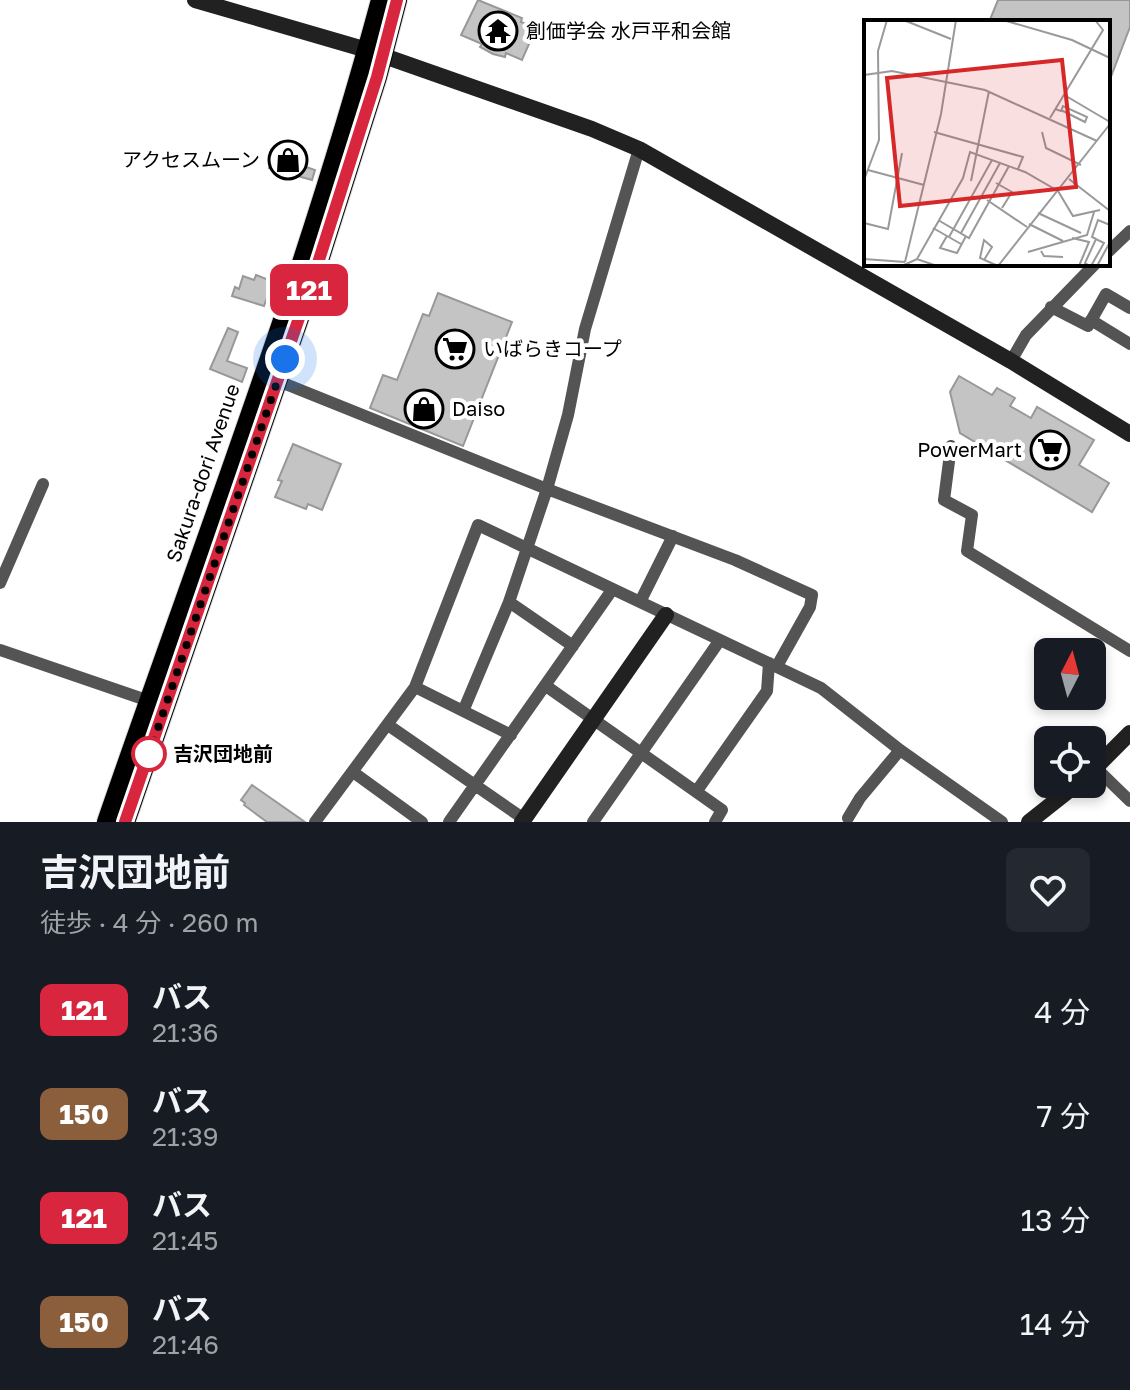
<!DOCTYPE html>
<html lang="ja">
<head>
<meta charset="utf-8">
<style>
	:root { --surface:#171b24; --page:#242831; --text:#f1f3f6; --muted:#9ea1a6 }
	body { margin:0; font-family:"Golos Text","Noto Sans JP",sans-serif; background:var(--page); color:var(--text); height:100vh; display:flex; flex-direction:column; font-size:30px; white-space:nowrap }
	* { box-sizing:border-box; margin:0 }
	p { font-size:26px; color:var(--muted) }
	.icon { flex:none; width:44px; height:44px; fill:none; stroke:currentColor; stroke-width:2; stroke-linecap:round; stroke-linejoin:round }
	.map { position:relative; height:822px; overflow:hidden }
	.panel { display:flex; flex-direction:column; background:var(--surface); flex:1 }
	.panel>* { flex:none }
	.badge { padding:0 16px; border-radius:12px; font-size:28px; line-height:52px }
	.needle { width:52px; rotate:6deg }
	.buttons { position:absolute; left:1034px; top:638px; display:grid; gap:16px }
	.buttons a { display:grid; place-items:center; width:72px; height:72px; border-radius:12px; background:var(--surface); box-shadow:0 4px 12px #0003; font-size:40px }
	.you { position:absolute; width:40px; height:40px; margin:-20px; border:6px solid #fff; border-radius:50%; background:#1a73e8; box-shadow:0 0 0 12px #1a73e833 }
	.map>.badge { position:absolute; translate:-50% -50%; box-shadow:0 0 0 4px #fff }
	.round { display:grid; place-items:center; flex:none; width:84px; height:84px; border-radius:12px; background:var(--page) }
	.summary { display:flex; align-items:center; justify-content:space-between; height:136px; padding:0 40px }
	h1 { font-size:38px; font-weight:700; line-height:60px }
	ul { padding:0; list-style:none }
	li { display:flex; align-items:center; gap:24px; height:104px; padding:0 40px }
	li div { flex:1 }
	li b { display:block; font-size:30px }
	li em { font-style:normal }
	li .badge { min-width:88px; font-weight:700; text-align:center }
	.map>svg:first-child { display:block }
	.building { fill:#c4c4c4; stroke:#989898; stroke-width:2 }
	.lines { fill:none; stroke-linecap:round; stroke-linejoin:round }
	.primary-casing { stroke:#dbdbdb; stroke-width:22 }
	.street { stroke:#545454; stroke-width:12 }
	.secondary { stroke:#212121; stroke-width:16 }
	.primary { stroke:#000; stroke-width:20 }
	.line-casing { stroke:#fff; stroke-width:18 }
	.line { stroke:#d7263d; stroke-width:12 }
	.walk { stroke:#000; stroke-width:8; stroke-dasharray:0 14.4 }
	.stop-dot { fill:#fff; stroke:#d7263d; stroke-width:4 }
	.labels { text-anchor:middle; stroke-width:8; stroke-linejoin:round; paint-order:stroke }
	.poi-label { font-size:20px; fill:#000; stroke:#fff; text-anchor:start }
	.street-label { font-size:20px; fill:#000; stroke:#fff }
	.stop-label { font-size:20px; font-weight:bold; fill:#000; stroke:#fff; text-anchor:start }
	.inset-road { fill:none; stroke:#999; stroke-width:2 }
	.view { fill:#d62828; fill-opacity:0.15; stroke:#d62828; stroke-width:4 }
	.inset-edge { fill:none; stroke:#000; stroke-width:4 }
</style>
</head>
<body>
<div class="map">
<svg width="1130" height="822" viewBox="0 0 1130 822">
	<rect width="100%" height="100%" fill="#fff"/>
	<!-- building -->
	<path class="building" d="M478 0 522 18 521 22 536 28 522 60 506 53 505 57 493 54 480 47 482 44 461 35Z
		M998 0H1130V27L1109 82 1108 22H989Z
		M273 155 315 170 312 180 269 168Z
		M256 275 269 280 267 286 271 287 264 306 232 296 235 287 239 289 243 276 254 280Z
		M438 293 512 322 463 446 370 408 383 375 397 380 423 314 429 316Z
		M228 328 238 332 227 361 247 368 242 382 210 369Z
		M959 376 992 395 997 388 1015 398 1010 406 1031 418 1037 407 1094 440 1079 465 1109 483 1092 512 960 433 950 392Z
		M293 444 341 464 322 510 308 504 306 509 275 497 282 481 278 480Z
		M252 785 305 822H267L244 805 245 803 241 800Z"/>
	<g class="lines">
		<!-- primary casing -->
		<g class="primary-casing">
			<path id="primary" d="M107 822C201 549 306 279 381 0
				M125 822 318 263 377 77 397 0"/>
		</g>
		<!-- street -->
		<path class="street" d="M1108 252 1130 231
			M1051 307 1088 326 1106 294 1130 308
			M1091 320 1130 344
			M1011 361 1026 335 1095 264
			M273 379 547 489 735 560 812 595 810 607 777 666
			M951 446 944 500 972 515 967 551 1130 651
			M0 583 43 484
			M509 602 573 646
			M640 602 673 536
			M0 650 155 703
			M546 686 722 810 715 822
			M415 687 511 735
			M464 709 509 602 547 489 568 415 585 329 639 149
			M388 725 524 819
			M1096 768 1130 801
			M353 772 422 822
			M696 792 767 691 769 663
			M848 818 860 798 900 750
			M315 822 415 687 478 525 821 688 900 750 1002 822
			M449 822 612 590
			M593 822 720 640"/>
		<!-- secondary -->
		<path class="secondary" d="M195 0 367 50 592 129 639 149 1011 361 1130 434
			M1092 771 1130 733
			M522 822 666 615
			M1029 822 1077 784"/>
		<!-- primary -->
		<use href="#primary" class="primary"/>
	</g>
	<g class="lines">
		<!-- line casing -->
		<g class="line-casing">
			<path id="line" d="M125 822 318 263 377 77 397 0"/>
		</g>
		<!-- line -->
		<use href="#line" class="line"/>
		<!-- walk -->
		<path class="walk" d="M149 754 285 359"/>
	</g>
	<!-- icons -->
	<defs>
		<g id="temple-ring" transform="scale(2)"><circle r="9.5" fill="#fff" stroke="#000" stroke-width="1.5"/><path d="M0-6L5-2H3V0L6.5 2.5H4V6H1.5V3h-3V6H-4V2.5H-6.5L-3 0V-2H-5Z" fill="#000"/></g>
		<g id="shop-ring" transform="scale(2)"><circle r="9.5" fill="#fff" stroke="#000" stroke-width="1.5"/><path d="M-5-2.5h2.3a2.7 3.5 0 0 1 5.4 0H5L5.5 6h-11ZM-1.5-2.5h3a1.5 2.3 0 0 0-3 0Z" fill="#000"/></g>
		<g id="supermarket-ring" transform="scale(2)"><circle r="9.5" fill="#fff" stroke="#000" stroke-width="1.5"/><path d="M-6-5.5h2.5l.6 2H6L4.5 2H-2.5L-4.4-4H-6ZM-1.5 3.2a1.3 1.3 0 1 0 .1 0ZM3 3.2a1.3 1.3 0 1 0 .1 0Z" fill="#000"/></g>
	</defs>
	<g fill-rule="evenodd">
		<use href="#temple-ring" x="498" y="31"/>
		<use href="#shop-ring" x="288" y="160"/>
		<use href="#supermarket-ring" x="455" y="349"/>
		<use href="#shop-ring" x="424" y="409"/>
		<use href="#supermarket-ring" x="1050" y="450"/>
	</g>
	<!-- markers -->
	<circle class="stop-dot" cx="149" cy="754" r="16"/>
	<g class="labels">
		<!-- poi labels -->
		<g class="poi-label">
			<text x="526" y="38">創価学会 水戸平和会館</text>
			<text x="260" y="167" text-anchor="end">アクセスムーン</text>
			<text x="483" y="356">いばらきコープ</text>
			<text x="452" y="416">Daiso</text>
			<text x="1022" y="457" text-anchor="end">PowerMart</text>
		</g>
		<!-- street labels -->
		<g class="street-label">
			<text transform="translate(203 473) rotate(-71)" y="7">Sakura-dori Avenue</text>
		</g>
		<!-- stop labels -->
		<g class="stop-label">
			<text x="173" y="761">吉沢団地前</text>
		</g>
	</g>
	<!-- overview -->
	<g transform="translate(864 20)">
		<rect width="246" height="246" fill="#fff"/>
		<path class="inset-road" d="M139 0 208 20 246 38M42 1 87 19M0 55 28 51 121 70 233 121M202 76 246 102M191 89 197 91 199 86 223 97 221 102 197 90M186 98 239 10 231 0M70 112 159 137 154 149M178 112 182 128 217 145M4 150 60 165M205 159 246 191M0 160 15 120 14 31 23 0M107 161 125 71M132 163 148 172 138 188M123 180 163 207M174 193 217 213M74 200 105 218 145 146M0 203 24 209 38 133M165 204 199 221M69 208 97 224M97 213 136 143M83 216 76 228 93 233 102 216M85 217 128 140M208 218 225 222 215 246M232 219 228 217 234 200 246 205M177 231 180 236 199 237M164 232 223 215 230 192M0 239 41 242M53 239 99 158 106 132 161 152 194 171 209 196 236 190M120 240 128 227 120 220 116 238 134 246M41 242 77 94 92 0M40 245 53 239 73 246M134 246 246 104M226 246 221 243 232 219 240 223 227 246M233 246 246 222"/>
		<path class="view" d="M198 40 212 167 36 186 23 58Z"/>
		<rect width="246" height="246" class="inset-edge"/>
	</g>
</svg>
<div class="buttons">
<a><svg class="needle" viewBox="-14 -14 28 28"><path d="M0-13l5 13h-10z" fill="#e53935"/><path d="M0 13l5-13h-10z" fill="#9ea1a6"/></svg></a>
<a><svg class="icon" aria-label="locate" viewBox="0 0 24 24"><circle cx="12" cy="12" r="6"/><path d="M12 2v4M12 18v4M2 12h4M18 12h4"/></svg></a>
</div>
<div class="you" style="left:285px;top:359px"></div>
<b class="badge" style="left:309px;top:290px;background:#d7263d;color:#fff">121</b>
</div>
<section class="panel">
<div class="summary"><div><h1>吉沢団地前</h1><p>徒歩 · 4 分 · 260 m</p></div><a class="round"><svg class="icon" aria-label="heart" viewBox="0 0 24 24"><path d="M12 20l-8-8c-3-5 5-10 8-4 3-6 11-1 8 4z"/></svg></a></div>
<ul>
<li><span class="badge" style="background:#d7263d;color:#fff">121</span><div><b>バス</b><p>21:36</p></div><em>4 分</em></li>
<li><span class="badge" style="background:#8b5e3c;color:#fff">150</span><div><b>バス</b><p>21:39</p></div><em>7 分</em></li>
<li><span class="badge" style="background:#d7263d;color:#fff">121</span><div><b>バス</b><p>21:45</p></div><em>13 分</em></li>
<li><span class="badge" style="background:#8b5e3c;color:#fff">150</span><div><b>バス</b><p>21:46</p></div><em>14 分</em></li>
</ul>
</section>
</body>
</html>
